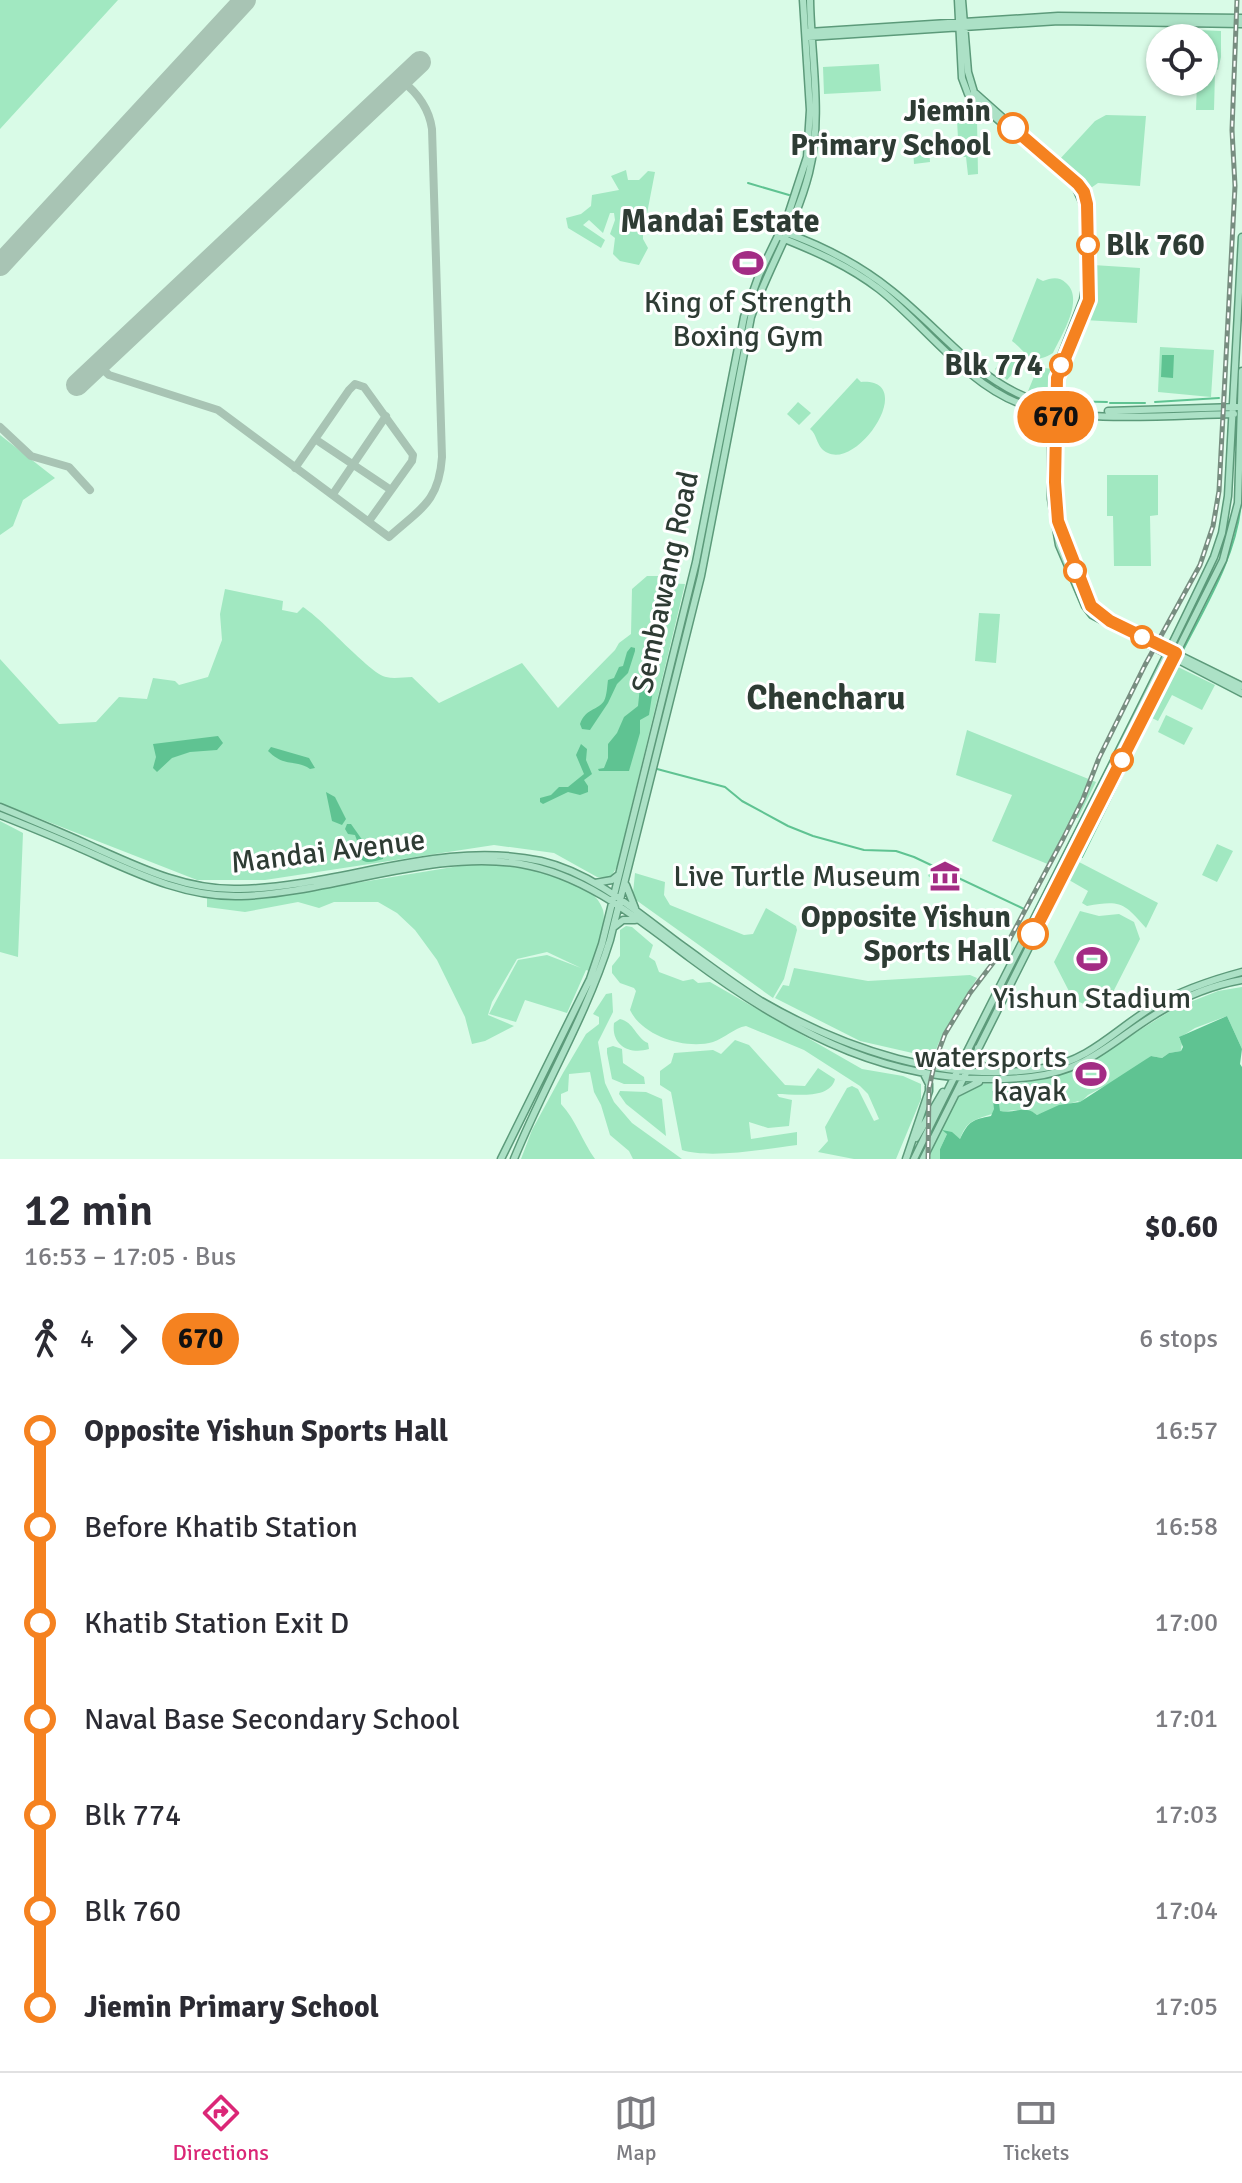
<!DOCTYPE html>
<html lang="en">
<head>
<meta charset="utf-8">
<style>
	:root { --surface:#fff; --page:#f2f2f3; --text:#2b2b33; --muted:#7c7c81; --line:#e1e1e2; --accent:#db2777 }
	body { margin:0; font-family:Signika,sans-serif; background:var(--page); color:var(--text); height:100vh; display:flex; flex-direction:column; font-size:30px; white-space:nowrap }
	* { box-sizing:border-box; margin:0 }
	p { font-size:26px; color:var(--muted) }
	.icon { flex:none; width:44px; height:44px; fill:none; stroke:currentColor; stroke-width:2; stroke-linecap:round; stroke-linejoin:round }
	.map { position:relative; height:1159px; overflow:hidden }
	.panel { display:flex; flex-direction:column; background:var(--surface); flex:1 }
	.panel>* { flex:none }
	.badge { padding:0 16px; border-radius:26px; font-size:28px; line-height:52px }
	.controls { position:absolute; left:1146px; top:24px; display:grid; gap:16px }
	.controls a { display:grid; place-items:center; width:72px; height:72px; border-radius:50%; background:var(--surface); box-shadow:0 2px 6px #0004; font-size:40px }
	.map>.badge { position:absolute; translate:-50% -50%; box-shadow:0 0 0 4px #fff }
	.legs { display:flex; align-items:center; gap:12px; height:88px; padding:0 24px; font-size:26px }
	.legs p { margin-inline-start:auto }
	.summary { display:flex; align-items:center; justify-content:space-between; height:136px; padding:0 24px }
	h1 { font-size:44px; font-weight:600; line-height:60px }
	ul { padding:0 24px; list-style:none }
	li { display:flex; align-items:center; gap:28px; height:96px; font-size:30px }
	li i { display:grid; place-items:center; width:12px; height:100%; margin:0 10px; background:currentColor }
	li i::after { content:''; width:20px; height:20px; margin:-10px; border:6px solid; border-radius:50%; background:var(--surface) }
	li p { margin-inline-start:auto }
	li:first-child i { background:linear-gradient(#0000 50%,currentColor 0) }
	li:last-child i { background:linear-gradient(currentColor 50%,#0000 0) }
	.menu { display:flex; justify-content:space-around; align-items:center; height:112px; border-top:2px solid var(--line); background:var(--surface); font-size:22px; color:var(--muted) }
	.menu a { display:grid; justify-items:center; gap:4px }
	.menu .on { color:var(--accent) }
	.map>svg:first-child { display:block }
	.green { fill:#a1e8c1 }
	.water { fill:#5fc392 }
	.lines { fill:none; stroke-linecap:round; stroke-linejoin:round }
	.stream { stroke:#5fc392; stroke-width:2 }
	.taxiway { stroke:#a8c4b4; stroke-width:8 }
	.runway { stroke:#a8c4b4; stroke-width:22 }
	.major-casing { stroke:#5c9a7a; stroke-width:9 }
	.major { stroke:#ace1c6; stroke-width:6 }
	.rail-casing { stroke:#788e81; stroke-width:5 }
	.rail { stroke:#fff; stroke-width:2; stroke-dasharray:6; stroke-linecap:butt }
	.line-1-casing { stroke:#fff; stroke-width:18 }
	.line-1 { stroke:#f58220; stroke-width:12 }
	.stop-1-dot { fill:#fff; stroke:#f58220; stroke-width:4 }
	.labels { text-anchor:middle; stroke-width:6; stroke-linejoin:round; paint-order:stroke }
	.stop-label { font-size:30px; font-weight:bold; fill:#2e3c34; stroke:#fff; text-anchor:end }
	.poi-label { font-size:30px; fill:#2e3c34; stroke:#fff }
	.street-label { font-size:30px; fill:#2e3c34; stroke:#fff }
	.neighbourhood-label { font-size:32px; font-weight:bold; fill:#2e3c34; stroke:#fff }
	.quarter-label { font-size:34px; font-weight:bold; fill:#2e3c34; stroke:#fff }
</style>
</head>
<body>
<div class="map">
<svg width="1242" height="1159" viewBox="0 0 1242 1159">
	<rect width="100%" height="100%" fill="#d9fbe7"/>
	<!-- green -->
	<path class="green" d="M0 0H118L0 129Z
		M1176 29 1221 31V57L1218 70 1204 63V38H1176Z
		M879 64 881 91 824 94 823 67Z
		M1204 73H1215L1214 110H1196L1197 82H1204Z
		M1106 115 1146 116 1140 186 1098 183 1088 190 1082 181 1060 164 1059 160 1095 121Z
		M977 119 978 174 968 175 966 157H959L957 120Z
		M929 147 930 162 914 164 913 148Z
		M626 170 628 180H639L648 171 655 172 644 229 638 231 643 233V239L648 248 639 265 620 261 613 254 615 238 610 234 615 220 614 213H610L603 233 589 220 583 225 605 240 601 248 568 228 566 218 581 214 591 206 592 195 619 190 611 176Z
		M1093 265 1140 268 1137 323 1084 320 1094 299Z
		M1037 278 1043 281C1051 278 1059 276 1066 283 1085 299 1061 336 1053 353 1029 367 1028 353 1012 341Z
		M1160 347 1214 350 1211 397 1158 392Z
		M1019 354 1025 359 1007 380 995 369 1007 355 1013 360Z
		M1038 367 1052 369 1048 404 1026 396Z
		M857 378 861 382C918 378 860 468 828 453 816 448 818 435 810 429Z
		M798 402 811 413 799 425 787 414Z
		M0 435 55 478 23 500 13 526 0 535Z
		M1107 475H1158V515L1150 516 1151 566H1114L1113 516H1107Z
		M647 576H663L664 583 685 584 617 867 610 878 597 877 554 853 494 845 265 880H197L0 803V659L59 724 96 722 119 697 147 699 153 678 175 681 179 685 208 677 222 640 220 614 225 589 283 601 282 610 297 613 303 607C324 620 369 673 386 677 394 679 404 677 412 677L439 703 522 663 558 708 615 650 619 643 631 634 632 589Z
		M979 613 1000 614 996 663 975 661Z
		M1178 667 1215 685 1202 710 1172 695 1158 721 1152 718Z
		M1166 715 1193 728 1184 745 1158 732Z
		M967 730 1096 782 1078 818H1075L1050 865 992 841 1012 795 956 775Z
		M0 821 23 833 18 957 0 952Z
		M1217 844 1233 851 1217 882 1202 875Z
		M1079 862 1158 903 1146 928C1124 903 1121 900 1087 906L1082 903 1088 891 1069 880Z
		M486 864C517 867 592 874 603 910 607 923 595 958 589 971L586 970 567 1013 525 1000 516 1022 489 1014 518 960 547 955 581 968 547 952 517 959 492 1002 488 1015 514 1026 485 1041 472 1044 465 1017 437 960 415 930 397 913 378 902H334L319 908 298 902 245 912 207 907V898L277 896 465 865Z
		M931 867 953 876 956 883 940 884 928 876Z
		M635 873 665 882 664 895 670 905 744 935 753 934 766 908 796 926 797 930 784 979 773 998 636 900 633 893Z
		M1080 911 1099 916 1119 914 1134 922 1140 939 1108 1002 1088 1006 1073 999 1054 962Z
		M626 926 632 927 653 945 649 957 655 961 659 972 683 981 693 979 698 983 710 982 862 1069 903 1076 921 1084V1099L896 1159H854L818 1152 828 1141 825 1127 847 1088 852 1086 858 1089 874 1121 879 1119 868 1094 860 1086 804 1050 746 1026C734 1028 725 1038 713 1042 686 1050 642 1036 630 1010L636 991 634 988 620 983 612 973V966L620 956V930Z
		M794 968 868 981 970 975 977 978 939 1042 934 1055 930 1057 860 1041 775 998 783 985 789 986Z
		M1242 987V1049L1227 1016 1195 1028 1179 1038 1182 1043 1181 1051 1169 1053 1162 1058 1151 1056 1124 1076 1088 1095 1080 1103 1078 1101 1037 1115C1026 1104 982 1114 970 1123 965 1127 962 1133 960 1139L950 1132 947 1134 940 1149V1159H925L962 1083 1018 1084 1074 1071 1175 1008 1218 991Z
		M612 993 613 1012 598 1042 605 1083 614 1102 632 1123 682 1159H633L629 1151 610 1135 601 1105 594 1092 590 1072 569 1074 568 1091 561 1094V1104C576 1120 582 1141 595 1159H521L532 1130 563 1073 586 1034 599 1024V1017L593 1014 606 994Z
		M620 1019C634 1022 636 1038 648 1043L649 1049C629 1055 611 1045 614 1023Z
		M735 1040 749 1045 785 1085 805 1086 818 1068 835 1079C830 1100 795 1094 777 1094L779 1097 792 1100 789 1126 768 1128 749 1122 751 1139 797 1132V1145C766 1149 710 1159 682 1150L671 1092 660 1085V1071L671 1063 674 1053 713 1050 721 1054Z
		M613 1046 622 1049 623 1063 644 1077 645 1084H624L612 1079 607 1053V1048Z
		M620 1091 646 1092 662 1099 666 1136 626 1104 619 1094Z"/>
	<!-- water -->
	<path class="water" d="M1162 355H1174L1173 378 1161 377Z
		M631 647 635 648V651L628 673 617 684 608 703 590 730 582 729 580 724C586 708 597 711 604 701 607 695 607 687 608 680L614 678 619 667 623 666 627 652Z
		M650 682 654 683 649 715 640 720V733L629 771H599L598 769 604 768 608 758V744L617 733 624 717 638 706 640 687Z
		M218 736 223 743 217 750 190 752 172 758 157 772 153 768 156 757 153 744Z
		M581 744 587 749 586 760 592 774 584 780 588 786V792L580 795 568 792 543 804 540 802V798L551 795 559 787H568L584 774 576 755Z
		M271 747 309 758 315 768 310 769C296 759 285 768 268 751Z
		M326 792 335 797 346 819 342 825 332 821Z
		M347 824H351L368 848 383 854V859C374 861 364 866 359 856L360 849 355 835 348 834 345 829Z
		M1227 1016 1242 1049 1240 1064 1242 1067V1159H940V1149L947 1134 942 1130 952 1132 960 1139C969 1120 973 1120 991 1116L994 1109 992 1091 997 1090 1000 1111C1014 1114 1025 1104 1037 1115L1059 1105 1080 1102 1151 1056 1162 1058 1169 1053 1181 1051 1183 1047 1179 1037Z"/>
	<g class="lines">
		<!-- stream -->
		<path class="stream" d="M748 183 789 195
			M1061 401 1107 402
			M1155 402 1219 398
			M1110 403H1145
			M1060 496 1061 420
			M1060 500 1065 532
			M1183 650C1207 603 1236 556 1241 503
			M657 769 725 787 742 801 788 826 813 836 864 850 896 851 914 857 1024 909
			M1082 857 1177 664"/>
		<!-- taxiway -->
		<path class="taxiway" d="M98 365 109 375 218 410 389 537C420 509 439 502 442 457L432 129C429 108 418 93 401 80
			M0 427 31 456 69 467 90 490
			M315 439 391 490
			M295 468 349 390 355 384 364 387 413 455 412 461 369 521
			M333 494 386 416"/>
		<!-- runway -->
		<path class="runway" d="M0 265 245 0
			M77 385 420 62"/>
		<!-- major casing -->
		<g class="major-casing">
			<path id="major" d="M958 0 962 78 968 94 1075 186 1083 204 1086 282 1083 300 1054 374 1051 406V499L1059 545 1085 606 1092 615 1242 693
				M962 0 968 72 974 92 1066 174
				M808 32 1058 16 1242 18
				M808 37 1059 21 1242 24
				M784 232C823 246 860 265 892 291 953 340 989 399 1073 410
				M782 238C817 252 849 266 879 289 924 324 966 384 1021 404 1078 424 1172 415 1234 414
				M1061 364 1089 300 1090 277
				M1057 383 1055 482 1058 521 1091 606 1110 621 1242 686
				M1108 411 1237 407
				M0 807C29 819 58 831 87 844 136 866 186 891 240 889 341 887 440 839 541 861 596 874 639 914 684 947 709 965 735 985 761 1001 844 1049 948 1085 1044 1068 1090 1061 1117 1028 1154 1006 1182 990 1212 980 1242 972
				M0 815C25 825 50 835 75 846 128 869 181 898 241 896 332 893 432 849 521 864 586 875 638 919 690 958 792 1034 899 1091 1031 1077 1091 1070 1113 1039 1161 1011 1186 996 1214 985 1242 980
				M595 883 612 880 617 876
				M626 885 635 908
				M614 927 623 920H635
				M978 1048 979 1063 990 1071
				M936 1065 963 1056
				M957 1093 979 1082
				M916 1138 943 1092
				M501 1159 590 979 602 944 696 562 744 317 759 275 788 215 807 157 810 110 803 0
				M514 1159C544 1085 586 1017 610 940L701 576 751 317C768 268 796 224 809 173 823 116 811 58 810 0
				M906 1159 929 1091V1084L923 1072
				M914 1159C1012 957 1118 760 1214 557L1222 533 1228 496 1242 237
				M923 1159 1223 560 1238 503 1242 371"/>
		</g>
		<!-- major -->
		<use href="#major" class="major"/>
		<!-- rail casing -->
		<g class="rail-casing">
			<path id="rail" d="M928 1159 929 1089 935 1061 945 1034 970 993 1006 946 1063 839 1083 799 1099 758 1145 665 1200 565 1213 526 1219 491 1235 186 1232 130 1237 0"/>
		</g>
		<!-- rail -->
		<use href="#rail" class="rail"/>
	</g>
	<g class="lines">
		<!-- line-1 casing -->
		<g class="line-1-casing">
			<path id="line-1" d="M1013 128 1078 184 1084 192 1087 204 1089 300 1057 378 1055 482 1058 521 1091 606 1110 621 1176 653 1033 934"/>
		</g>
		<!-- line-1 -->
		<use href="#line-1" class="line-1"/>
	</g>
	<!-- icons -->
	<defs>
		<g id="stadium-bare" transform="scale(2.4)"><path d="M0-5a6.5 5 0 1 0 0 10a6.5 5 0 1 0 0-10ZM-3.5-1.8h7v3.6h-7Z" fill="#a32c84" stroke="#fff" stroke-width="2.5" paint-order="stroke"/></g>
		<g id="museum-bare" transform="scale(2.4)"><path d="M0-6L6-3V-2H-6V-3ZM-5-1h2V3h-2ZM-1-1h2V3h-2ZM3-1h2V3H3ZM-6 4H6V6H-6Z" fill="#a32c84" stroke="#fff" stroke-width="2.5" paint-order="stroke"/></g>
	</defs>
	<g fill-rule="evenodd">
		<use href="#stadium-bare" x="748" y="263"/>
		<use href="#museum-bare" x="945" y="876"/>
		<use href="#stadium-bare" x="1092" y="959"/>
		<use href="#stadium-bare" x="1091" y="1074"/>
	</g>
	<!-- markers -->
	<g class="stop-1-dot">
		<circle cx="1013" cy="128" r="14"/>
		<circle cx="1088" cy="245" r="10"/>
		<circle cx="1061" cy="365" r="10"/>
		<circle cx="1075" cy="571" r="10"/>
		<circle cx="1142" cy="637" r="10"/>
		<circle cx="1122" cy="760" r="10"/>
		<circle cx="1033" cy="934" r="14"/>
	</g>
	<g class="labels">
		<!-- stop labels -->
		<g class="stop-label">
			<text x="991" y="121">Jiemin<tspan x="991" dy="34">Primary School</tspan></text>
			<text x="1106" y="255" text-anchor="start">Blk 760</text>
			<text x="1043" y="375">Blk 774</text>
			<text x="1011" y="927">Opposite Yishun<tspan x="1011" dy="34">Sports Hall</tspan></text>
		</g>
		<!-- poi labels -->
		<g class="poi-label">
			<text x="748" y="312">King of Strength<tspan x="748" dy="34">Boxing Gym</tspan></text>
			<text x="921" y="886" text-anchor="end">Live Turtle Museum</text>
			<text x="1092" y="1008">Yishun Stadium</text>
			<text x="1067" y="1067" text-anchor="end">watersports<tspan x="1067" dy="34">kayak</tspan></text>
		</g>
		<!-- street labels -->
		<g class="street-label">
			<text transform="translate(665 582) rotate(-78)" y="10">Sembawang Road</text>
			<text transform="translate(328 851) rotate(-7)" y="10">Mandai Avenue</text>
		</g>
		<!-- neighbourhood labels -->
		<g class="neighbourhood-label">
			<text x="720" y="232">Mandai Estate</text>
		</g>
		<!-- quarter labels -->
		<g class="quarter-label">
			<text x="826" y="709">Chencharu</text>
		</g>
	</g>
</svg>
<div class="controls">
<a><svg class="icon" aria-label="locate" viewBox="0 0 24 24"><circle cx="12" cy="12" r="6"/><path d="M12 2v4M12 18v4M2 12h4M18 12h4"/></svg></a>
</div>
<b class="badge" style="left:1056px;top:417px;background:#f58220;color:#111">670</b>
</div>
<section class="panel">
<div class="summary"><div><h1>12 min</h1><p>16:53 – 17:05 · Bus</p></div><b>$0.60</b></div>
<div class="legs"><svg class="icon" aria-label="walk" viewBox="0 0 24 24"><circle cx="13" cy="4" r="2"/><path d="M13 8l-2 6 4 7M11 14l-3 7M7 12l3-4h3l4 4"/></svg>4<svg class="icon" aria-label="forward" viewBox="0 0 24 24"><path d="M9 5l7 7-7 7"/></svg><b class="badge" style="background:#f58220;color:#111">670</b><p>6 stops</p></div>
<ul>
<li><i style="color:#f58220"></i><b>Opposite Yishun Sports Hall</b><p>16:57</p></li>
<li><i style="color:#f58220"></i><span>Before Khatib Station</span><p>16:58</p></li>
<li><i style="color:#f58220"></i><span>Khatib Station Exit D</span><p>17:00</p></li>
<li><i style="color:#f58220"></i><span>Naval Base Secondary School</span><p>17:01</p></li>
<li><i style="color:#f58220"></i><span>Blk 774</span><p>17:03</p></li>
<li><i style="color:#f58220"></i><span>Blk 760</span><p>17:04</p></li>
<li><i style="color:#f58220"></i><b>Jiemin Primary School</b><p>17:05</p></li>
</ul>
</section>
<nav class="menu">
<a class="on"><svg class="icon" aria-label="directions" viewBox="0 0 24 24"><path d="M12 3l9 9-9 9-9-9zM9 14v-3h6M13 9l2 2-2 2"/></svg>Directions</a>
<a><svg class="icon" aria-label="map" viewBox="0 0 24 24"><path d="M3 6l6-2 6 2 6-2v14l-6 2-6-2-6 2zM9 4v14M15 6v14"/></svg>Map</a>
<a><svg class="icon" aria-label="tickets" viewBox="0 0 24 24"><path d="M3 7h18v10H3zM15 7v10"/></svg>Tickets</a>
</nav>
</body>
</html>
